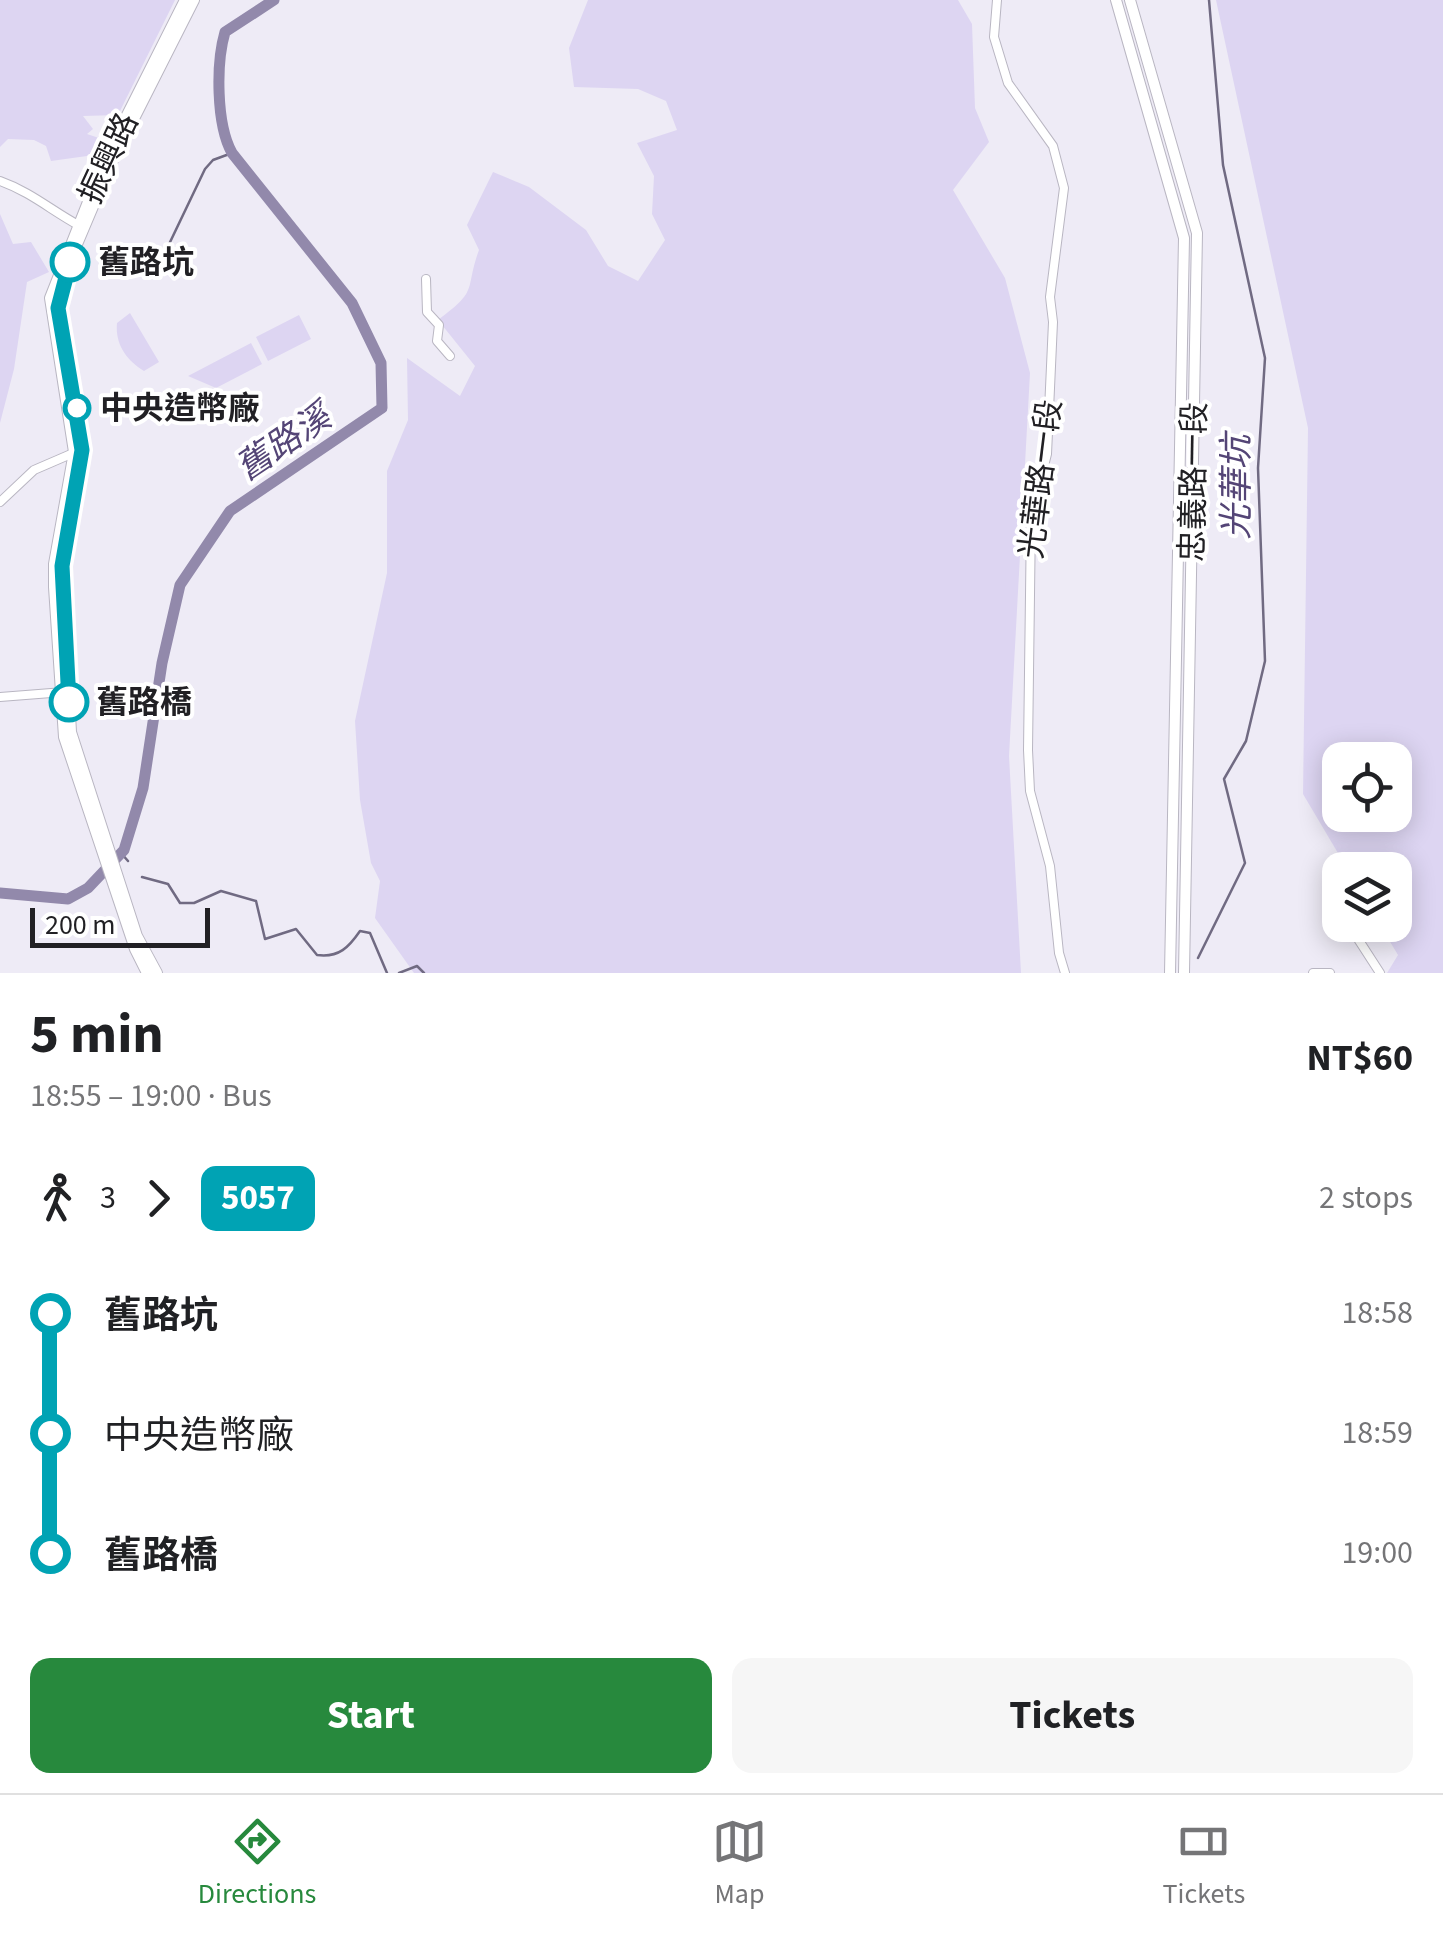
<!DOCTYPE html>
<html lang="en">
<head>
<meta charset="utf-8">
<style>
	:root { --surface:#fff; --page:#f6f6f6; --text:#202124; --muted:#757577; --line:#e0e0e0; --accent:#27893d }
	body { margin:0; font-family:"Source Sans 3","Noto Sans TC",sans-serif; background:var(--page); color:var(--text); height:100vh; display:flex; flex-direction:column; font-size:38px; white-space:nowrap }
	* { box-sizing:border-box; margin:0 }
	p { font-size:32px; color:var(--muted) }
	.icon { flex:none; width:55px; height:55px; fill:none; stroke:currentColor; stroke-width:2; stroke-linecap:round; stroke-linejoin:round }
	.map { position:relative; height:973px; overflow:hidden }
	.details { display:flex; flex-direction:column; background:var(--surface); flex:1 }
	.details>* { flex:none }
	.badge { padding:0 20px; border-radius:15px; font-size:35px; line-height:65px }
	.fabs { position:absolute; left:1322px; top:742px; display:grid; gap:20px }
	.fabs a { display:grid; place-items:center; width:90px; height:90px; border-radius:20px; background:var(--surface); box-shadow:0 5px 25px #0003; font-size:50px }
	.scale { position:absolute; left:30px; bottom:25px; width:180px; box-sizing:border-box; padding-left:10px; border:5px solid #212024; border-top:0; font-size:28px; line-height:35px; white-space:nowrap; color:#212024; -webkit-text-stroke:8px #fff; paint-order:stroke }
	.map>.badge { position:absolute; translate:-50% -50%; box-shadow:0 0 0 5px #fff }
	.legs { display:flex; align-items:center; gap:15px; height:110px; padding:0 30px; font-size:32px }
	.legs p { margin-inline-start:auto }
	.overview { display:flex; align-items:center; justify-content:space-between; height:170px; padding:0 30px }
	h1 { font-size:55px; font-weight:700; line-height:75px }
	.primary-button { display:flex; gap:20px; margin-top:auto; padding:20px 30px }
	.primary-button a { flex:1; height:115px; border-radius:20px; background:var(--accent); color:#fff; font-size:40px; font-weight:700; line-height:115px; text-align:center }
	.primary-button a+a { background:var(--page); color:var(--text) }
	ul { padding:0 30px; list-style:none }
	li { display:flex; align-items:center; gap:35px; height:120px; font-size:38px }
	li i { display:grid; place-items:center; width:15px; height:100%; margin:0 12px; background:currentColor }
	li i::after { content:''; width:25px; height:25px; margin:-12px; border:8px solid; border-radius:50%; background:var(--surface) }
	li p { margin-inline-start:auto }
	li:first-child i { background:linear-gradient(#0000 50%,currentColor 0) }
	li:last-child i { background:linear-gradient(currentColor 50%,#0000 0) }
	.menu { display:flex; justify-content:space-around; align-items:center; height:140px; border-top:2px solid var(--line); background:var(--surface); font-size:28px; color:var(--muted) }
	.menu a { display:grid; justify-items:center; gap:5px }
	.menu .on { color:var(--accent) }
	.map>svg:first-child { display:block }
	.green { fill:#ddd5f2; fill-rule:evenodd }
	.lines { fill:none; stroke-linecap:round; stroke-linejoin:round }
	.stream { stroke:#706a82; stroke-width:2.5 }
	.river { stroke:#9289ab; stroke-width:11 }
	.street-casing { stroke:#b9b6c2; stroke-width:10 }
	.secondary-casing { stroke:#b9b6c2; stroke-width:12 }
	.street { stroke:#fff; stroke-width:8 }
	.secondary { stroke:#fff; stroke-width:10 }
	.line-1-casing { stroke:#fff; stroke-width:22 }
	.line-1 { stroke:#00a3b4; stroke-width:15 }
	.stop-1-dot { fill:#fff; stroke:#00a3b4; stroke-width:5 }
	.labels { text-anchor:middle; stroke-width:8; stroke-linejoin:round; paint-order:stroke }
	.street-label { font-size:32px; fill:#212024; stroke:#fff }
	.stop-label { font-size:32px; font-weight:bold; fill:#212024; stroke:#fff; text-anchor:start }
	.water-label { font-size:35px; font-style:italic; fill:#544576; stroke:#fff }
</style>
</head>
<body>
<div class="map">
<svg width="1443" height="973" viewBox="0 0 1443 973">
	<rect width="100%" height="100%" fill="#eeebf6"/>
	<!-- green -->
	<path class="green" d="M0 0H175L118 115 83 116 93 129 87 134 99 138 94 155 51 161 46 146 34 140 8 139 0 147Z
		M588 0H958L972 24 975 108 989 142 953 190 1005 278 1030 373 1009 756 1021 973H414L375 918 380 881 371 863 360 800 355 721 387 573V471L408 420 407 358 460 396 475 366 438 320C480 289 464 291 479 250L467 225 493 172 529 187 586 230 608 266 638 281 665 240 652 214 654 176 637 143 677 130 666 101 638 89 574 87 569 48Z
		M1216 0H1443V973H1387L1398 955 1380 925H1395V870H1348L1303 794 1308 428ZM1340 760H1395V815H1340Z
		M0 214 13 244 31 242 49 272 27 282 14 369 0 423Z
		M130 313 159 362 144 371C126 360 115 344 117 323Z
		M299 315 311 339 268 361 256 337Z
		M251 343 262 364 216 388 188 376Z"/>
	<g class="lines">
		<!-- stream -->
		<path class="stream" d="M137 265 150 267 161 261 205 169 213 160 232 153
			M121 853 128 861
			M142 877 168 884 180 903H194L221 891 256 901 265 939 296 929 317 955C339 958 349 947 360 931L370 933 387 973
			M1198 958 1245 863 1224 779 1246 741 1265 661 1258 468 1265 358 1223 165 1209 0
			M399 973 417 966 424 973"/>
		<!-- river -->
		<path class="river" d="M0 893 68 899 88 888 124 850 143 788 162 663 180 585 230 511 382 408 381 363 352 303 232 153C216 124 216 63 225 32L274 0"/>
		<!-- street casing -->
		<g class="street-casing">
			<path id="street" d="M997 0 994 37 1008 83 1053 146 1064 188 1050 297 1053 322 1047 454 1031 517 1028 750 1030 791 1050 866 1059 953 1065 973
				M0 181C31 192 52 211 80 226
				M426 279 427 312 439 325 437 341 450 356
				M0 502 34 470 78 451
				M0 697 64 692
				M1329 870 1340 908
				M1349 925 1380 973
				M1313 973H1330"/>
		</g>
		<!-- secondary casing -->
		<g class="secondary-casing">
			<path id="secondary" d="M1116 0 1184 238 1170 973
				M1130 0 1197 233 1184 973
				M117 135 185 0
				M105 159 50 298 74 452 54 564V587L64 737 135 949 147 973
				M157 973 137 936 71 732 62 567 82 449 59 307 64 275 111 164 194 0"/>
		</g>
		<!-- street -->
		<use href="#street" class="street"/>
		<!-- secondary -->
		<use href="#secondary" class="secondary"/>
	</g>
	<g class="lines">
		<!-- line-1 casing -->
		<g class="line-1-casing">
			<path id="line-1" d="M69 702 62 566 82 450 58 308 70 262"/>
		</g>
		<!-- line-1 -->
		<use href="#line-1" class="line-1"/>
	</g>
	<!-- markers -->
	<g class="stop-1-dot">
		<circle cx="70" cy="262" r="18"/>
		<circle cx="77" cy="408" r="12"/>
		<circle cx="69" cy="702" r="18"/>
	</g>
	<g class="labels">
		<!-- street labels -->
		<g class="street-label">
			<text transform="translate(108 158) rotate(-65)" y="11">振興路</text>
			<text transform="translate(1040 479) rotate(-83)" y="11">光華路一段</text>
			<text transform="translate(1193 482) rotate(-89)" y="11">忠義路一段</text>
		</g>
		<!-- stop labels -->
		<g class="stop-label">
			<text x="98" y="273">舊路坑</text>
			<text x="100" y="419">中央造幣廠</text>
			<text x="96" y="713">舊路橋</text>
		</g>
		<!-- water labels -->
		<g class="water-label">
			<text transform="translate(283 442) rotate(-34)" y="12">舊路溪</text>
			<text transform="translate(1236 487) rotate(-90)" y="12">光華坑</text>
		</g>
	</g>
</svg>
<div class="fabs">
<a><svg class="icon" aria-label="locate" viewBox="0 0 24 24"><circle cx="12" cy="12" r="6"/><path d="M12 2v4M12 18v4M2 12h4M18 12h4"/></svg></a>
<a><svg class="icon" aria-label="layers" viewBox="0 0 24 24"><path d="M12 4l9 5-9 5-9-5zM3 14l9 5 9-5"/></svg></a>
</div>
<div class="scale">200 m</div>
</div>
<section class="details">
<div class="overview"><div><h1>5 min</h1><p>18:55 – 19:00 · Bus</p></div><b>NT$60</b></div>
<div class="legs"><svg class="icon" aria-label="walk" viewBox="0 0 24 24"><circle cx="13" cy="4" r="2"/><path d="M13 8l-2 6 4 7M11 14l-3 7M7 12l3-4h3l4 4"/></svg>3<svg class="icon" aria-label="forward" viewBox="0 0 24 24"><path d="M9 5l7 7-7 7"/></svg><b class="badge" style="background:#00a3b4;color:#fff">5057</b><p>2 stops</p></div>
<ul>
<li><i style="color:#00a3b4"></i><b>舊路坑</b><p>18:58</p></li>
<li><i style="color:#00a3b4"></i><span>中央造幣廠</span><p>18:59</p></li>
<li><i style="color:#00a3b4"></i><b>舊路橋</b><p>19:00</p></li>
</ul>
<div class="primary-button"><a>Start</a><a>Tickets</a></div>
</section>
<nav class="menu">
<a class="on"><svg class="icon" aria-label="directions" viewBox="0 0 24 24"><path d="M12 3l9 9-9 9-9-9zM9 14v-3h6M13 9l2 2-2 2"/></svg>Directions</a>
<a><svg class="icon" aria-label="map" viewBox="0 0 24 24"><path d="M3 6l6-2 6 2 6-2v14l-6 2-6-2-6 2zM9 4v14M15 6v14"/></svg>Map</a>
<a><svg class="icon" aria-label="tickets" viewBox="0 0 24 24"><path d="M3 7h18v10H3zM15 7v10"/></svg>Tickets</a>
</nav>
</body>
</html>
